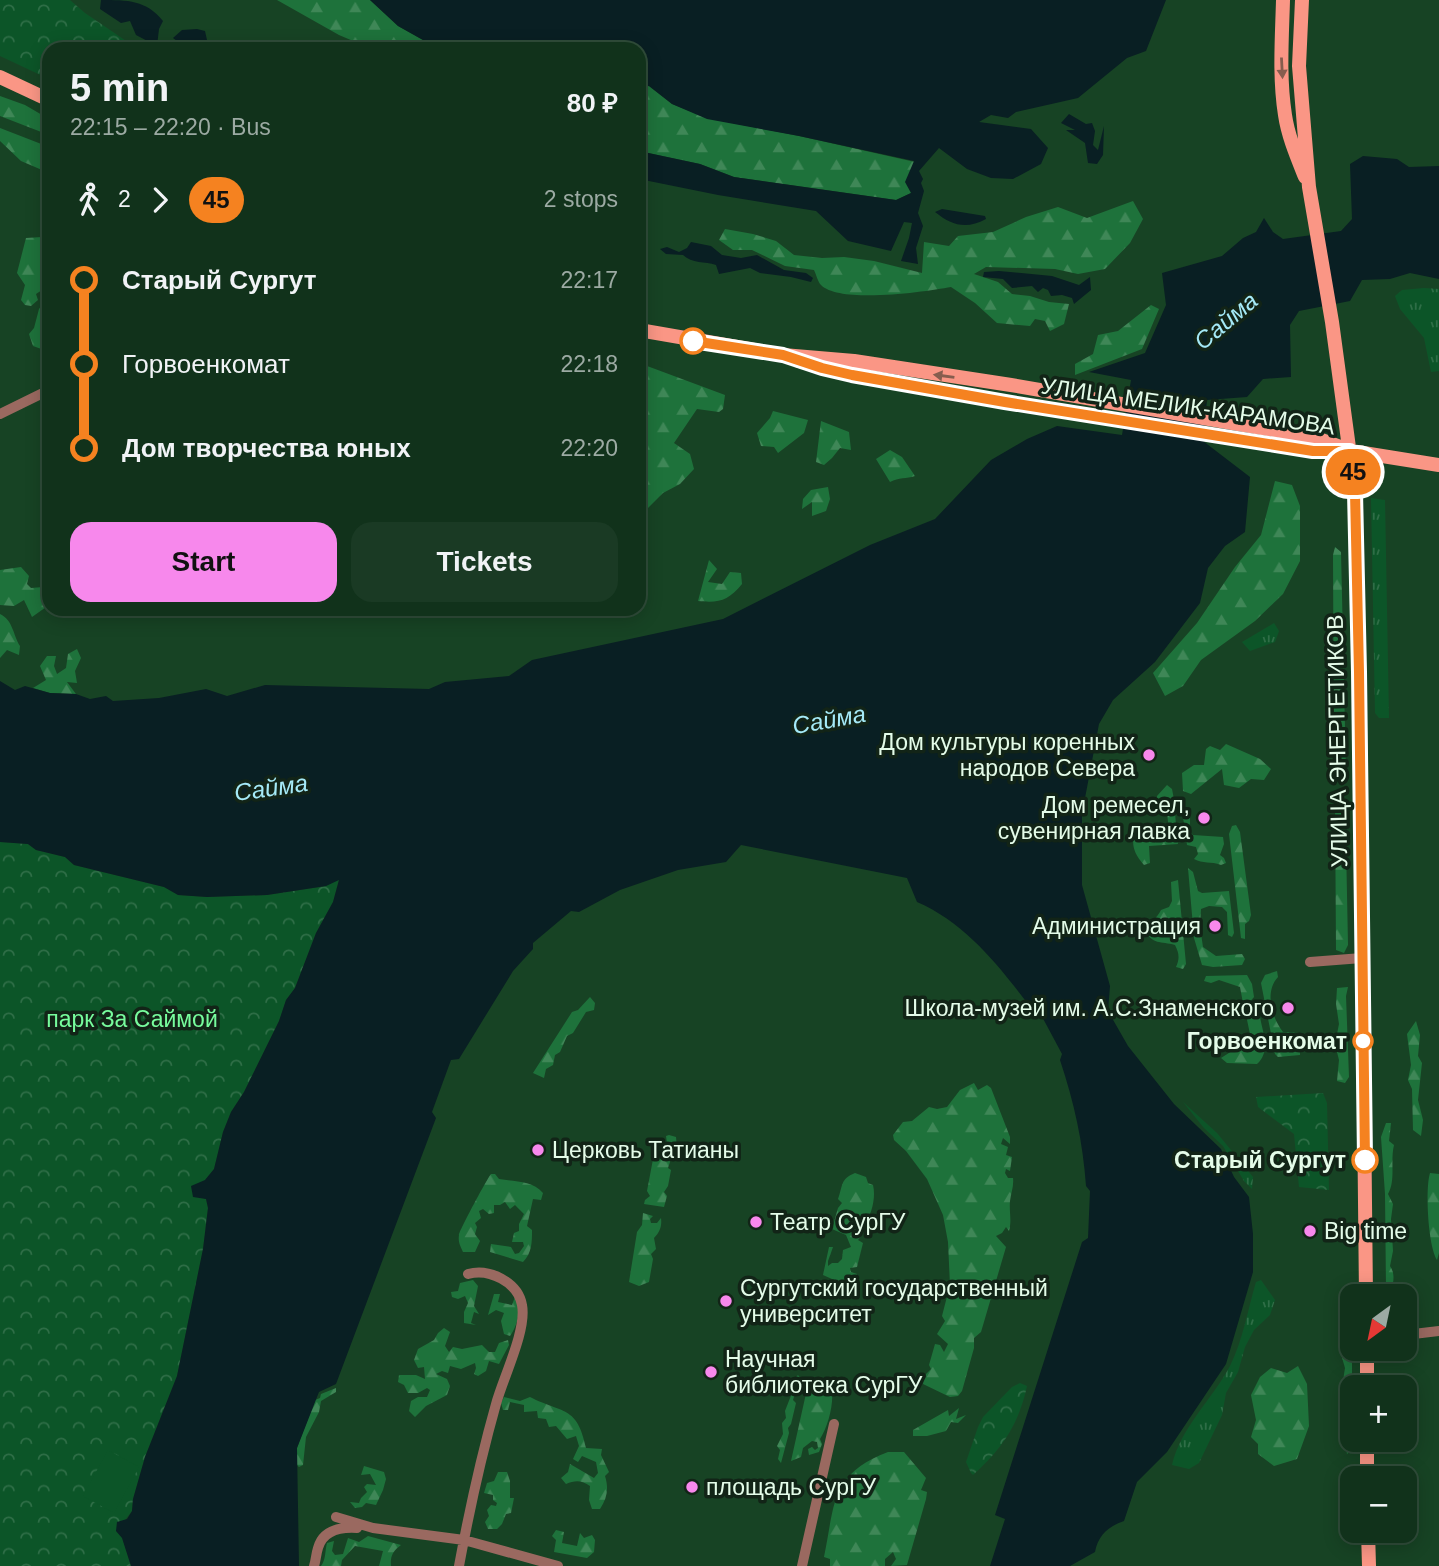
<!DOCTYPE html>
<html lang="en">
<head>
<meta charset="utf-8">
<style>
	:root { --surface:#11321b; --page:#1a3a24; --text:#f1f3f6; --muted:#9caaa3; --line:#304d3a; --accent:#f788ec }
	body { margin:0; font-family:Helvetica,sans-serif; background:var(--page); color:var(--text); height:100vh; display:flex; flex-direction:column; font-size:26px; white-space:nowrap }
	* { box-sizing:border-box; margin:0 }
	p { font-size:23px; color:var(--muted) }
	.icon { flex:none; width:38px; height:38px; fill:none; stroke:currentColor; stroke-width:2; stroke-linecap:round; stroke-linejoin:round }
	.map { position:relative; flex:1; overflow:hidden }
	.panel { position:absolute; left:42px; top:42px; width:604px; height:574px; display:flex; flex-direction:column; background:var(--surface); border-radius:21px; box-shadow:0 4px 18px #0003,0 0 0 2px var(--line) }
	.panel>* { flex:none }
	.badge { padding:0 14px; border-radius:23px; font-size:24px; line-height:46px }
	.needle { width:46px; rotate:213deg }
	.tools { position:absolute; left:1340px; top:1284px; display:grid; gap:14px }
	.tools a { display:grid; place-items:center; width:77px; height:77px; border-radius:14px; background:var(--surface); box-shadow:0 4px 18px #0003,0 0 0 2px var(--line); font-size:35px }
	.map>.badge { position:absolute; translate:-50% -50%; box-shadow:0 0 0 4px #fff }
	.legs { display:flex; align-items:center; gap:10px; height:77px; padding:0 28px; font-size:23px }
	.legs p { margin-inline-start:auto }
	.head { display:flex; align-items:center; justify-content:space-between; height:119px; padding:0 28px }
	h1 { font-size:38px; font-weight:800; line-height:52px }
	.primary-button { display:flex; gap:14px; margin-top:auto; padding:14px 28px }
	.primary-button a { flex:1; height:80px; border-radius:21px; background:var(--accent); color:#111; font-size:28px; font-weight:800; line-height:80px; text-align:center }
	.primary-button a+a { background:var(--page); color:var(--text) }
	ul { padding:0 28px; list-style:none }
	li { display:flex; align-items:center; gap:24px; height:84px; font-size:26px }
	li i { display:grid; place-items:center; width:10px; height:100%; margin:0 9px; background:currentColor }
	li i::after { content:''; width:18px; height:18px; margin:-9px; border:5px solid; border-radius:50%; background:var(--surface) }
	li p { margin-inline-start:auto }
	li:first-child i { background:linear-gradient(#0000 50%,currentColor 0) }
	li:last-child i { background:linear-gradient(currentColor 50%,#0000 0) }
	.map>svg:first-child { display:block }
	.grass { fill:url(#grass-tufts) }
	.forest { fill:url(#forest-firs) }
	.park { fill:url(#park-crowns) }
	.pitch { fill:#0c5528 }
	.water { fill:#091f23 }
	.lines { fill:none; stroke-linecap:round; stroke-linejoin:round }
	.minor { stroke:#9a6960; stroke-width:10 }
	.major { stroke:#fa9685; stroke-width:14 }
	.oneway { fill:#865d4e }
	.line-1-casing { stroke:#fff; stroke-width:16 }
	.line-1 { stroke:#f58220; stroke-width:10 }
	.stop-1-dot { fill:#fff; stroke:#f58220; stroke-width:3.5 }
	.poi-dot { fill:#f788ec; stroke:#122417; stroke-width:2.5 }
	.labels { text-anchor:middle; stroke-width:7; stroke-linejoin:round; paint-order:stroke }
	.street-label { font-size:23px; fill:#e4fce9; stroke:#122417 }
	.poi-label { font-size:23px; fill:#e4fce9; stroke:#122417; text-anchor:start }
	.park-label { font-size:23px; fill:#77fc9d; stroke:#122417 }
	.stop-label { font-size:23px; font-weight:bold; fill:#e4fce9; stroke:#122417; text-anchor:end }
	.water-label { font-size:24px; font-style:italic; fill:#a5eaf7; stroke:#122417 }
</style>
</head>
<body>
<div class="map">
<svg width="1439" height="1566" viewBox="0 0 1439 1566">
	<defs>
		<pattern id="grass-tufts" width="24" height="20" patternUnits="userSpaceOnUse" patternTransform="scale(1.75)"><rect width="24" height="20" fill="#0c5528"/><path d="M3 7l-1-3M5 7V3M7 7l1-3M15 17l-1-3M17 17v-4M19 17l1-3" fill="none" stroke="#2f6e47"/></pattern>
		<pattern id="forest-firs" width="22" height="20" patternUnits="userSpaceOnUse" patternTransform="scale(1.75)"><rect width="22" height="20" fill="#1e723b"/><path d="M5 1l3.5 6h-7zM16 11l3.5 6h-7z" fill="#3f8757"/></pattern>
		<pattern id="park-crowns" width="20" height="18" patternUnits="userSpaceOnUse" patternTransform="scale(1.75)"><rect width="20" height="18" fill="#0c5528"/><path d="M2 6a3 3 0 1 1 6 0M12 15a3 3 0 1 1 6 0" fill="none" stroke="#2f6e47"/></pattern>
	</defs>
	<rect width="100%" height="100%" fill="#174324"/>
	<!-- grass -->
	<path class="grass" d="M1424 288 1439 289V371L1431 372 1424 338 1400 309 1395 296 1402 290Z
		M1371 498 1385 500 1389 718H1379L1375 713Z
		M1274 623 1279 631 1275 642 1250 651 1242 642Z
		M1183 1102 1217 1133 1253 1177 1252 1189 1244 1181 1223 1146 1204 1128Z
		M1261 1280 1275 1300 1270 1315 1254 1330 1245 1347 1238 1372 1226 1393 1222 1415 1199 1463 1189 1469 1172 1465C1181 1427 1212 1400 1230 1366 1243 1340 1248 1309 1256 1282Z"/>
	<!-- forest -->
	<path class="forest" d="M277 0H370L398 26 439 49H372L339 35Z
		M649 86 672 104 707 118 799 136 915 162 911 193 896 200 734 177 700 164 639 151V87Z
		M0 96 25 105 49 119V135L0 116Z
		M0 128 49 147V173L21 161 0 141Z
		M1133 201 1143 219 1130 243 1105 269 1078 274 1055 269 986 267 974 274 998 282 1012 294 1030 296 1049 302 1069 304 1064 324 1050 331 1045 321 1035 319 1030 326 997 323 975 303 951 287C924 292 840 304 821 285 818 282 816 274 814 270L785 266 752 250H733L719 240 725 229 753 234 776 241 794 255 822 258 844 257 874 261 922 273 924 242 949 246 958 236 993 232 1026 217 1058 207 1087 218Z
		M42 237 49 240V265L42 279 45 288 36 294 38 300 31 306 25 305 21 300 25 285 17 273 26 238Z
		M49 295V350L47 351 33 346 29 334 34 328 39 309Z
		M1151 305 1159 309 1142 349 1075 375V364L1093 354 1098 335 1118 331Z
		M639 363 725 395 723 409 719 412 697 409 674 443 690 454 694 469 680 484 663 493 642 514H639Z
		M773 411 808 420 804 433 778 453 774 447 761 446 757 433 770 418Z
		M821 421 849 432 851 450 840 448 832 458 824 465 816 462Z
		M890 450 902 457 915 476C906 479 899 477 890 482L876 459Z
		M1275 481 1292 485 1300 506V561L1283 594 1255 621 1201 660 1183 686 1165 696 1153 673 1197 623 1235 567 1261 535Z
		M828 487 830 499 826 511 812 516V502L802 509 803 499 811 490Z
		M1335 547 1341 552 1346 772 1341 775 1334 773 1333 555Z
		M709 560 717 569 708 582 722 584 730 572 741 573 742 584C728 601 719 603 698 601Z
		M21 567 29 576 27 584 31 588 43 587 49 589V605L32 617 24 600 14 606 0 605V570Z
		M0 614C13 620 13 635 20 646L19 655 7 650 0 658Z
		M77 649 81 658 75 671 77 683 67 682 76 694 50 693 33 688 46 680 40 666 47 656H56L54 666 57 674 66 668 68 654Z
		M1226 744 1260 759 1271 769 1264 780 1251 779 1239 788 1224 785 1222 769 1191 794 1183 791 1182 773 1194 765H1204L1206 749 1210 746 1220 750Z
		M1167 785 1172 789C1176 807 1175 826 1178 844L1149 846 1150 863 1144 865C1131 850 1131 841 1137 823L1154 831 1167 828 1168 822 1166 802 1157 799V796Z
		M1340 794 1345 795 1348 945 1344 953 1336 950 1335 797Z
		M1185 807 1190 811V831L1193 835 1223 837 1224 844 1220 855 1224 858 1226 863 1221 865C1211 861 1203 864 1194 859L1198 854 1196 847 1187 845 1182 810Z
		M1236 825 1240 832 1251 915 1249 921 1245 924V939L1241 938 1229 834 1232 826Z
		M1188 868 1193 872 1198 891 1202 893 1229 891 1234 933 1232 937 1228 935 1227 912 1222 907 1209 906 1201 909 1200 927 1203 947 1216 956 1242 954 1245 959 1242 965 1213 967 1202 965 1194 938Z
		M1178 880 1186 964 1183 969 1176 967C1180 958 1179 953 1175 945 1161 941 1152 945 1145 930 1149 922 1157 919 1161 910L1169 907 1172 901 1171 882Z
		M1277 971 1278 977C1264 992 1272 1018 1283 1032H1294L1300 1041V1055L1278 1057 1275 1054 1261 983 1265 975Z
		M1247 975 1252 984 1254 997 1247 1005 1243 1003 1240 987 1219 980 1211 983 1204 981 1206 976Z
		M1348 987 1346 996 1349 1077 1345 1083 1337 1081 1339 1060 1335 1044 1339 1024 1336 1004 1337 988Z
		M590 997 595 1003 594 1010 586 1012 573 1033 567 1036 560 1052 555 1055 553 1065 546 1069 544 1078 533 1073 572 1012 578 1010Z
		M1255 1013 1260 1017C1263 1034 1271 1051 1257 1064L1227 1063 1221 1058 1243 1044 1250 1034 1246 1015Z
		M1416 1021 1420 1035 1418 1056 1422 1063 1418 1100 1423 1120 1421 1136 1413 1130 1412 1089 1408 1080 1411 1065 1407 1034Z
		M974 1083 978 1090 987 1085 991 1088 1010 1137V1144L1003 1138 1001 1144 1008 1147 1006 1155 1012 1157 1010 1171 1006 1169 1005 1173 1008 1178H1013C1014 1186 1011 1193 1010 1201 1009 1212 1012 1220 1009 1231L1006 1227 1002 1233 996 1236 1006 1247 981 1332 974 1338V1348L962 1391 958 1396 950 1397 923 1384 924 1376 931 1369 929 1365 935 1344 940 1345 944 1352 948 1344 937 1334 945 1321 942 1316 950 1285 948 1242 943 1215 927 1179 906 1151 894 1140 893 1135 903 1122 912 1121 929 1107 937 1109 947 1107 960 1090Z
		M1386 1123H1391L1389 1141 1394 1145C1390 1161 1396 1180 1388 1194L1393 1204 1391 1219 1393 1251 1390 1266C1395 1273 1394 1282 1391 1290L1386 1288 1385 1194 1381 1137Z
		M669 1135 676 1137 677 1149 671 1151 668 1158 670 1162 668 1168 671 1170 668 1186 664 1192 667 1196 664 1207 644 1204 645 1200 650 1196 647 1191 654 1154 660 1144 667 1143 666 1136Z
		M855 1173 866 1177 868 1183 873 1185C876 1197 872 1216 863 1225L868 1228 858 1240 863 1243 857 1267 850 1268 851 1272 857 1274 855 1281 841 1283 823 1275 829 1247H833L828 1261V1266L832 1263H838L842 1259 843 1250 851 1247 846 1235 832 1229 838 1208 842 1203 838 1199C843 1186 840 1179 855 1173Z
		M1430 1173 1439 1174V1253L1437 1260C1428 1246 1425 1189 1430 1173Z
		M491 1174H495L499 1179C515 1182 532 1180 543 1193L541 1200 533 1199 527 1226 532 1230C532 1242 532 1253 523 1262L490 1252 491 1244 511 1247 515 1254 519 1253 524 1246 523 1242H512L514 1233 519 1231V1224L524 1214 515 1205 510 1209 505 1202 500 1205H494V1213L489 1214 483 1209 479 1211 481 1218 475 1223 477 1227 475 1234 480 1241 475 1252H463C460 1245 458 1242 459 1235 459 1231 488 1177 491 1174Z
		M643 1213 653 1216 650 1219 651 1223H657L661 1218C662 1226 660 1232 654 1238L656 1249 651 1254 653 1259 649 1282 639 1286 629 1282 637 1232 642 1225Z
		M473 1280 478 1286 474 1306 479 1314 474 1312 471 1323 476 1325 464 1323V1312L468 1303 465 1296 458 1299 452 1297 451 1292 458 1291 460 1283Z
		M494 1294H500L498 1302 512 1305 516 1294C522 1307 518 1325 510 1336L504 1334 501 1321 504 1313 496 1310 488 1315Z
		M1347 1316 1352 1320V1450L1347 1454 1342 1427 1341 1394 1345 1368 1341 1354V1336L1342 1324Z
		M444 1328 450 1332 445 1346 449 1352 453 1347 462 1349 482 1345 489 1352H495L499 1343 508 1340 509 1345 499 1364 489 1361 486 1371 478 1376 474 1374 476 1368 475 1363 461 1369 450 1366 448 1373 442 1371 436 1374 447 1379 450 1386 447 1395 426 1406 415 1417 409 1411 411 1401 418 1397H427L430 1390 427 1388 418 1393H408L404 1385 398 1382 399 1375H416L425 1379 424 1367 418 1368 414 1360 418 1349 434 1340 438 1333Z
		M1298 1366 1307 1384 1309 1426 1297 1459 1274 1466 1258 1454V1444L1251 1437 1256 1420 1251 1395 1260 1377 1271 1368 1287 1373Z
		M798 1375 800 1378 793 1400 796 1403 791 1424 788 1428 789 1433 781 1463 778 1459 780 1450 777 1446 783 1434 782 1423 786 1418 785 1411 792 1393V1381Z
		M812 1380H815V1385L819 1387 824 1383H830C836 1397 829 1425 820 1439L822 1444 819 1452 809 1455 808 1449 812 1447 815 1450 818 1448 817 1442 812 1441 803 1448 801 1457 791 1461 807 1389Z
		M336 1388V1392L321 1401 319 1412 306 1437 303 1465 299 1467 296 1464 297 1448 315 1400 320 1398 321 1394Z
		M504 1397 520 1401 530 1397C563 1414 577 1405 586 1448L602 1449 601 1455 609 1472 605 1476C609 1489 607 1498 600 1509H592L589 1500 590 1486C582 1480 575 1480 566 1484L561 1478 568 1472 570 1464 594 1478 598 1473 596 1462 582 1456 578 1462 573 1459 579 1446 576 1436 567 1439 556 1426 549 1427 546 1419 538 1418 537 1411 524 1412V1405L510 1402 508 1410H503L501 1403Z
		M959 1408 956 1419 966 1415 958 1423 951 1422 946 1431 927 1436H913V1430L948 1410 949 1416Z
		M888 1452H904L926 1478 921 1490 927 1492 926 1499 907 1565 891 1566 896 1559 893 1552 885 1559V1566H830V1559L824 1557C835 1504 830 1474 888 1452Z
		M364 1466 384 1472 386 1479 383 1490 376 1505 366 1503 362 1507 355 1508 350 1502 359 1503 361 1498 367 1492 364 1487 367 1484 376 1485 370 1474 361 1475Z
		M498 1472H507L510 1481V1498H514L511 1513 506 1514 502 1524 497 1529H488L485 1522 489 1516 487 1510 491 1505 496 1506 497 1503 493 1500V1495L484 1493 487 1483 494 1481Z
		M556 1530 564 1532 562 1543 577 1546 580 1533 584 1538 592 1535 595 1540 594 1552 587 1558 554 1552 556 1540 552 1536Z
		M368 1536 401 1545C393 1551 390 1556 391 1566H379L383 1551 355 1546 342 1560 341 1566H321C326 1560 325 1550 327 1543L334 1541 332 1551 335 1555 343 1554 348 1538 359 1542Z"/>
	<!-- park -->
	<path class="park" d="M0 0H70L85 13 138 49H49V79L0 56Z
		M0 842 28 844 36 850 65 857 74 865 164 887 178 895 207 897 267 895 326 886 339 879 333 902 316 933 295 988 286 1000 279 1021 244 1092 231 1112 223 1132 214 1169 205 1180 200 1197 206 1199 208 1208 203 1249 177 1376 145 1457 133 1499 132 1511 116 1531 122 1537 131 1566H0Z
		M1323 1093 1327 1103 1329 1190 1299 1187 1294 1134 1258 1107 1256 1097Z
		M1020 1383 1027 1386C1019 1424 1002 1449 973 1475L971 1473 966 1462 978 1427 983 1417 1012 1387Z"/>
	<!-- pitch -->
	<path class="pitch" d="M108 1450 139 1467 114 1513 83 1496Z"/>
	<!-- water -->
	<path class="water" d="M101 0C128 0 146 0 163 21L159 29 157 46 136 35 130 21 121 23 100 9Z
		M370 0H1166L1146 51 1127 58 1078 98 1016 112 1008 118 991 115 979 122 1031 129 1048 148 1041 164 1013 179 991 178 967 169 939 148 919 171 923 179 921 183 924 191 918 213 923 226 916 248 918 264 901 261 909 238 912 223 904 222 891 251 848 241 816 211 718 195 639 179V151L700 164 734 177 896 200 911 193 905 182 914 161 799 136 707 119 672 104 649 86 639 87V49H439L398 26Z
		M197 29 205 31 209 49H179L181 44 173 38 182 30Z
		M1069 114 1086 124 1092 123 1095 131 1093 145 1098 150 1104 126 1103 155 1097 164 1088 163 1085 143 1066 130H1075L1061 123Z
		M1363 156 1397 159 1409 167 1439 166V279L1410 273 1390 279 1362 280 1350 301 1299 311 1290 325 1291 377 1263 379 1247 397 1207 400 1203 441 1250 477 1245 532 1225 546 1208 568 1200 603 1155 662 1113 700 1099 724 1082 814V885L1110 986 1108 1011 1128 1046 1174 1104 1221 1149 1234 1177 1249 1197 1253 1234V1272L1226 1364 1167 1452 1137 1482 1124 1521C1109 1526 1098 1535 1095 1552L1070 1566H990L1005 1519 995 1515 1082 1242 1088 1238 1090 1191 1086 1186C1083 1142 1074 1102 1060 1060L1062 1054 1039 1011 1031 1008C1000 967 966 923 917 902L907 878 741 845 726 862 678 870 620 890 579 912 571 911 533 943V949L513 971 459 1059 451 1060 432 1112 436 1118 336 1384 319 1392 297 1448 299 1566H131L122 1538 116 1531 117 1522 127 1519 132 1511 133 1499 145 1457 177 1376 203 1249 208 1208 206 1199 193 1197 191 1186 205 1180 214 1169 223 1132 231 1112 244 1092 279 1021 286 1000 295 988 316 933 333 902 339 880 326 886 267 895 207 897 178 895 164 887 74 865 65 857 36 850 28 844 0 842V681L15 690 25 686 50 693 76 694 90 699 106 696 113 701 159 698 206 689 227 696 265 685 429 689 445 682 509 676 532 660 723 619 870 545 935 519 991 460 1027 439 1057 426 1122 435 1131 380 1089 372 1145 353 1166 305 1162 273 1222 256 1243 238 1256 232 1264 218 1273 232 1283 239 1341 231 1352 219 1350 164Z
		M942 209 985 216 986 219C966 230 951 225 935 212Z
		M691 242 711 246 722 255 741 258 757 255 784 270 806 273 813 278 811 282 791 277 760 273 750 268 719 274 716 265C705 261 692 264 683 255L666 254 660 249 667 247 679 252 687 248Z
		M999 271 1052 276 1079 285 1090 277 1091 290 1074 304 1072 298 1062 295 1051 296 1048 290 1043 288 1038 292 1032 286 1012 288 1003 279 983 277 984 272Z"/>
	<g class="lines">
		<!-- minor -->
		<path class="minor" d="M0 414 49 390
			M1310 962 1362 958
			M1405 1335 1439 1331
			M336 1517 373 1528 464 1540 558 1566
			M314 1566C316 1560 316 1554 318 1548 323 1530 341 1527 357 1528
			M459 1566C469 1512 481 1457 496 1404 503 1378 527 1330 522 1305 518 1282 489 1268 468 1274
			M802 1566 834 1424"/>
		<!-- major -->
		<path class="major" d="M1283 0C1282 38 1279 77 1285 115 1288 136 1297 157 1305 177
			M1302 0 1299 66 1309 187 1332 322 1355 492 1360 724 1366 1297
			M0 77 49 100
			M639 330 783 355 854 361 1011 385 1314 437 1351 451
			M799 361 852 375 1005 402 1313 451H1351L1439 465
			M1367 1388V1349
			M1367 1479V1440
			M1368 1531 1369 1566"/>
	</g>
	<!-- one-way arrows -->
	<defs><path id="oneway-solid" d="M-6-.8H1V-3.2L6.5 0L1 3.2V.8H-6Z" transform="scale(1.75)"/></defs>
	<g class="oneway">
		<use href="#oneway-solid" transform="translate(1282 68) rotate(87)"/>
		<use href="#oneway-solid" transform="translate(944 376) rotate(-172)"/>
	</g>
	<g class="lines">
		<!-- line-1 casing -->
		<g class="line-1-casing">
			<path id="line-1" d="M693 341 783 355 822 368 852 375 1005 402 1313 451H1350L1355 492 1359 672 1365 1160"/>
		</g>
		<!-- line-1 -->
		<use href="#line-1" class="line-1"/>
	</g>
	<!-- markers -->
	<g class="stop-1-dot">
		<circle cx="693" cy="341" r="12"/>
		<circle cx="1363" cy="1041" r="9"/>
		<circle cx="1365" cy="1160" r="12"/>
	</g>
	<g class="poi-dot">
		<circle cx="1149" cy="755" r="7"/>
		<circle cx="1204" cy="818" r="7"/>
		<circle cx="1215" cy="926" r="7"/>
		<circle cx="1288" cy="1008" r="7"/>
		<circle cx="538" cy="1150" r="7"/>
		<circle cx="756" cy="1222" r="7"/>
		<circle cx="1310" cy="1231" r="7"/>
		<circle cx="726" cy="1301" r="7"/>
		<circle cx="711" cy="1372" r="7"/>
		<circle cx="692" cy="1487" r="7"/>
	</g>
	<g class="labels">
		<!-- street labels -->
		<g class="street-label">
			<text transform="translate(1188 406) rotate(8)" y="8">УЛИЦА МЕЛИК-КАРАМОВА</text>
			<text transform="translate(1337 741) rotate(-91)" y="8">УЛИЦА ЭНЕРГЕТИКОВ</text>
		</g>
		<!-- poi labels -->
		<g class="poi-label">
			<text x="1135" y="750" text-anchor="end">Дом культуры коренных<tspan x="1135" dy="26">народов Севера</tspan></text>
			<text x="1190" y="813" text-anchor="end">Дом ремесел,<tspan x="1190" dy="26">сувенирная лавка</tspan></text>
			<text x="1201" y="934" text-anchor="end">Администрация</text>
			<text x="1274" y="1016" text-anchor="end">Школа-музей им. А.С.Знаменского</text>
			<text x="552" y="1158">Церковь Татианы</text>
			<text x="770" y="1230">Театр СурГУ</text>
			<text x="1324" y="1239">Big time</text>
			<text x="740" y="1296">Сургутский государственный<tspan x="740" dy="26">университет</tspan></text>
			<text x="725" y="1367">Научная<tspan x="725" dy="26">библиотека СурГУ</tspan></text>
			<text x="706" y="1495">площадь СурГУ</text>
		</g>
		<!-- park labels -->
		<g class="park-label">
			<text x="132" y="1027">парк За Саймой</text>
		</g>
		<!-- stop labels -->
		<g class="stop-label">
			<text x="1347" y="1049">Горвоенкомат</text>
			<text x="1346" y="1168">Старый Сургут</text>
		</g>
		<!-- water labels -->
		<g class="water-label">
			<text transform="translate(1226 321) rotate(-40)" y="8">Сайма</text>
			<text transform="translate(829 720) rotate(-10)" y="8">Сайма</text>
			<text transform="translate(271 788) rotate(-8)" y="8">Сайма</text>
		</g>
	</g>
</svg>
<div class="tools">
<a><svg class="needle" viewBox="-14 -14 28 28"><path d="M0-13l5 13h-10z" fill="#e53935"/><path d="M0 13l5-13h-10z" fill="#9caaa3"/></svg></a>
<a>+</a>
<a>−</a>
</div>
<b class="badge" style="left:1353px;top:472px;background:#f58220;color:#111">45</b>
<section class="panel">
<div class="head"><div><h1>5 min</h1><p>22:15 – 22:20 · Bus</p></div><b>80 ₽</b></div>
<div class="legs"><svg class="icon" aria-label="walk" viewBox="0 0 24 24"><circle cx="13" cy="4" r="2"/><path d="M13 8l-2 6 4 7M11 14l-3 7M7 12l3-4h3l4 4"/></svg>2<svg class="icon" aria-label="forward" viewBox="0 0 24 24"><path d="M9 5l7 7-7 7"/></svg><b class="badge" style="background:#f58220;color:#111">45</b><p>2 stops</p></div>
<ul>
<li><i style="color:#f58220"></i><b>Старый Сургут</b><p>22:17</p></li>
<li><i style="color:#f58220"></i><span>Горвоенкомат</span><p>22:18</p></li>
<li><i style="color:#f58220"></i><b>Дом творчества юных</b><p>22:20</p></li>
</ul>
<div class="primary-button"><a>Start</a><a>Tickets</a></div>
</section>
</div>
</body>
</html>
